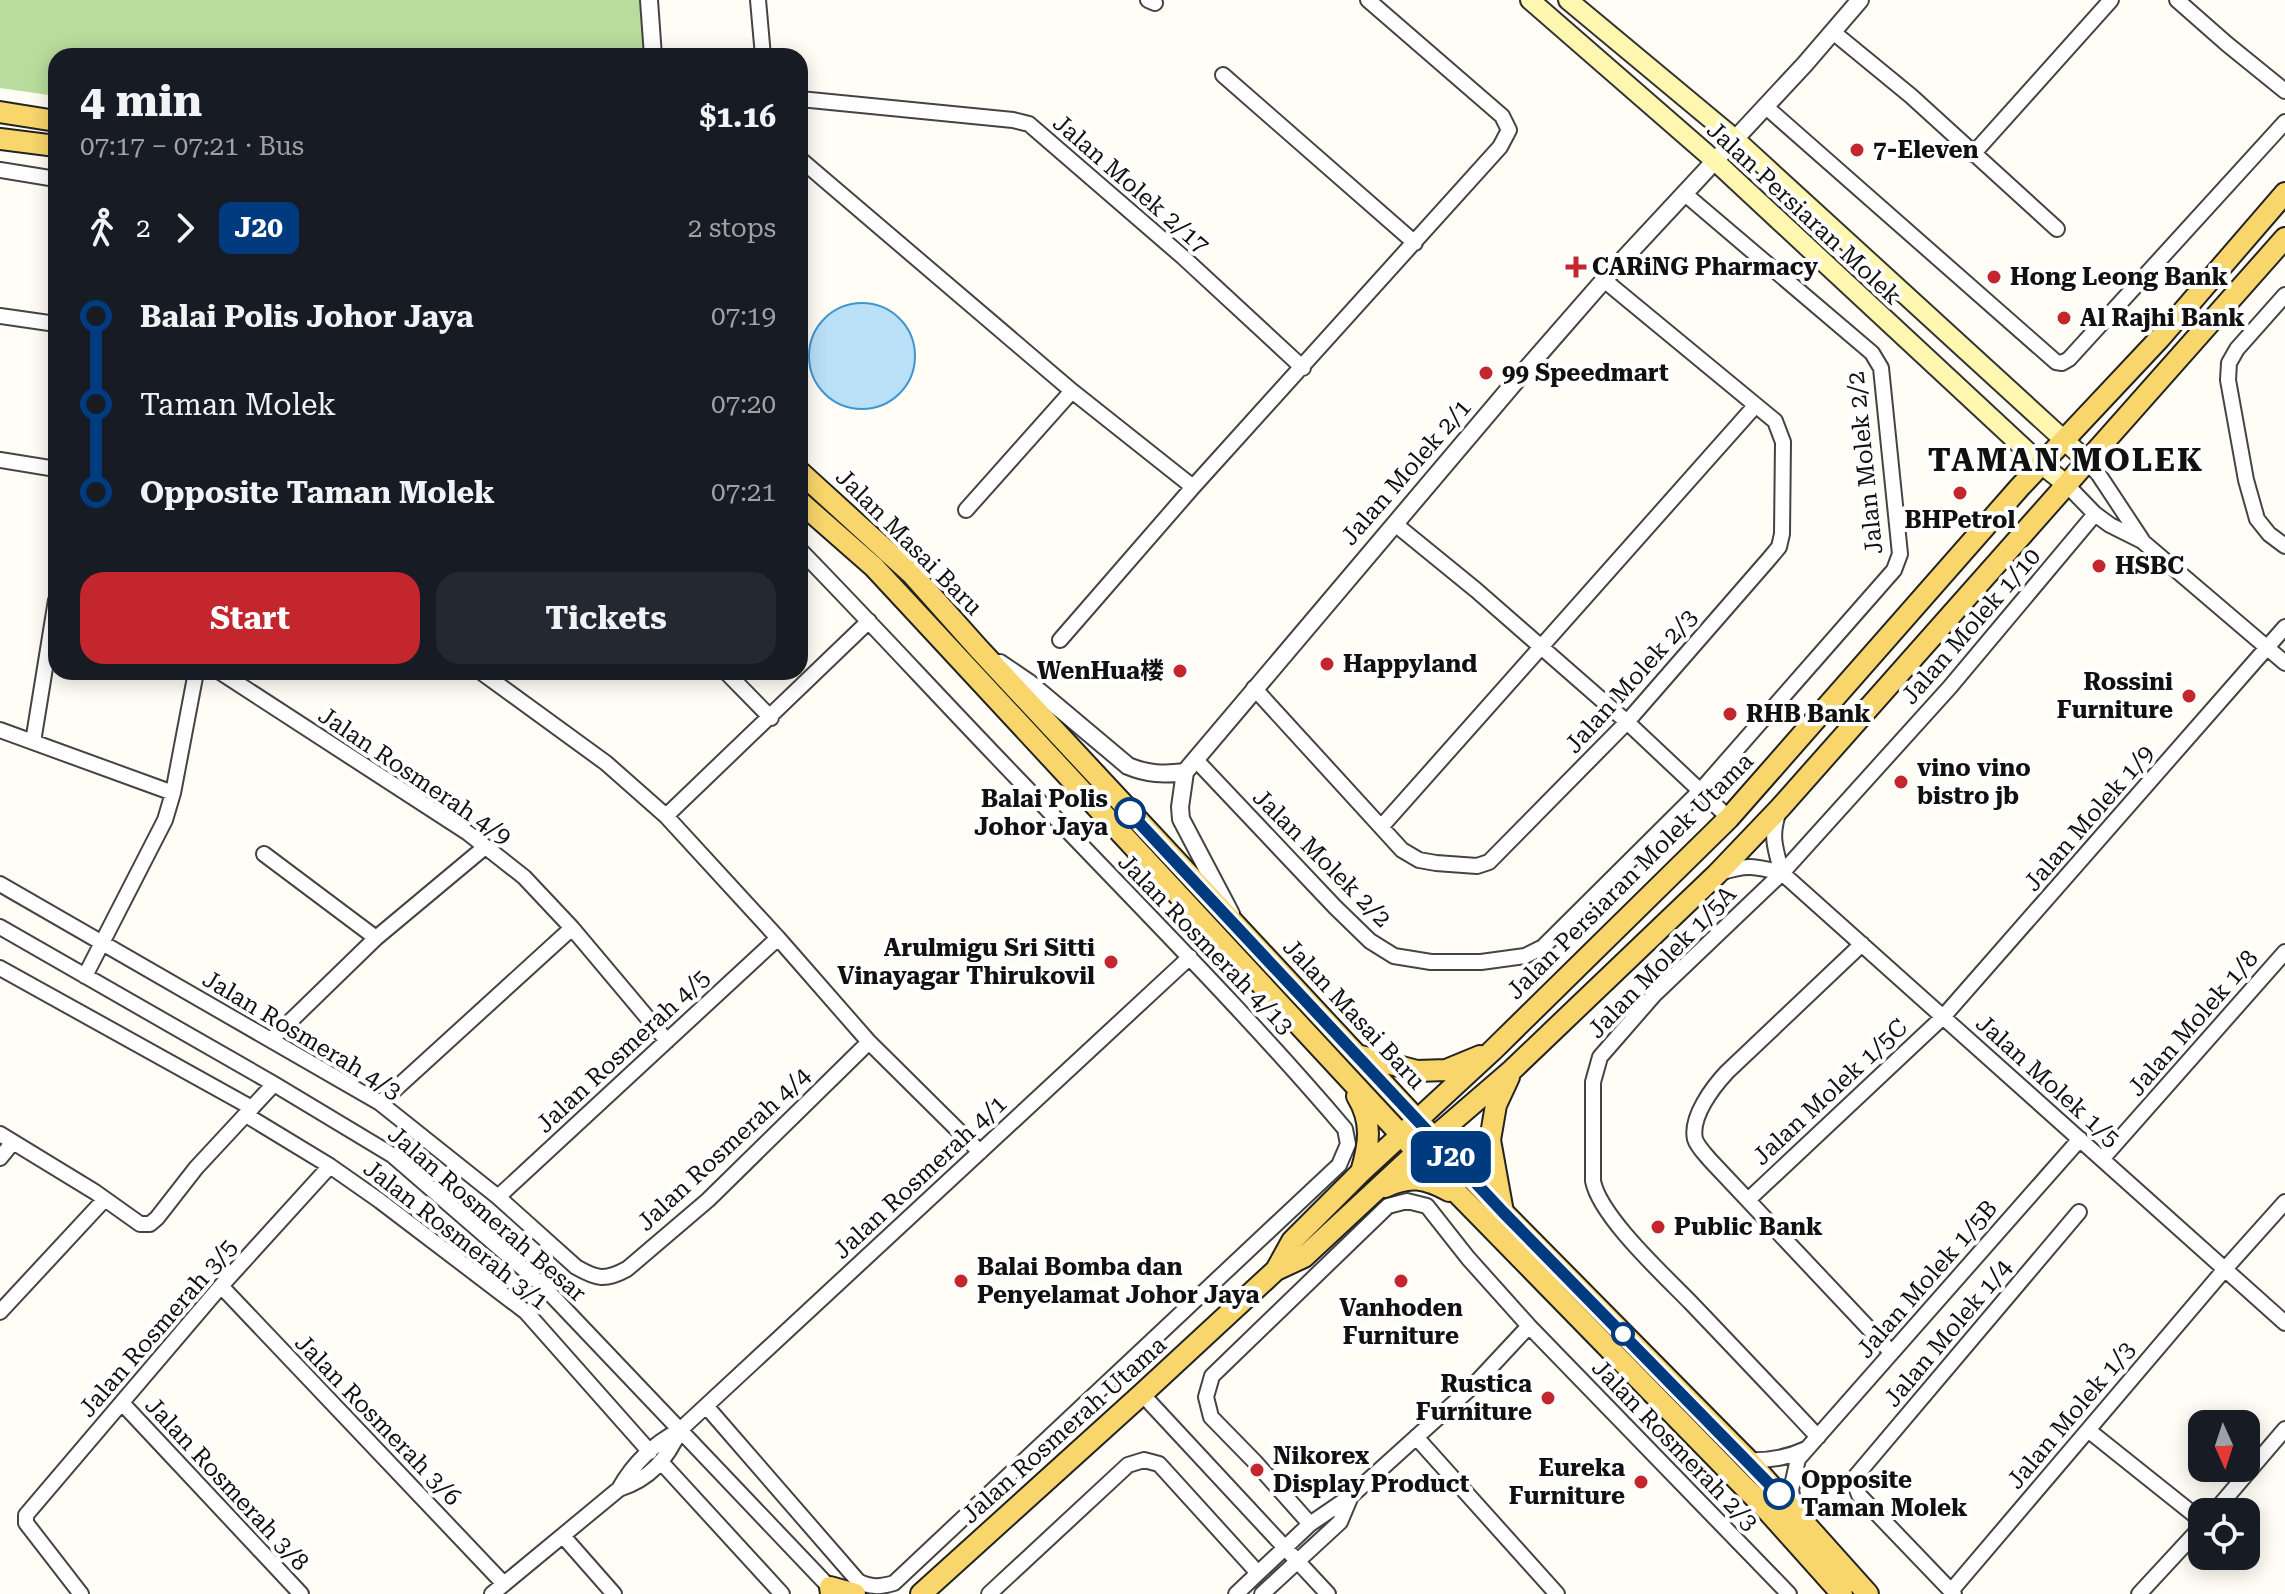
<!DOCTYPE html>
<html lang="en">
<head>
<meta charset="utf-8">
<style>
	:root { --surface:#171b24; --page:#242831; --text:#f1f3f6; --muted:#9ea1a6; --accent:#c4262e }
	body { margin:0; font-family:"Roboto Serif","Noto Sans SC",serif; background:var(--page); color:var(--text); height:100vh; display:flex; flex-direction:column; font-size:30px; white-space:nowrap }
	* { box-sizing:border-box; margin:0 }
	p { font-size:26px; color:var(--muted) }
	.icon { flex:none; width:44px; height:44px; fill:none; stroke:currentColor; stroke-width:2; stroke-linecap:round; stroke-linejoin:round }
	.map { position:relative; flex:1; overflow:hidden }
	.panel { position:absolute; left:48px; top:48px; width:760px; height:632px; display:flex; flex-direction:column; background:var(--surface); border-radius:24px; box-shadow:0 4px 20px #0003 }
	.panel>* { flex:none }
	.badge { padding:0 16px; border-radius:12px; font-size:28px; line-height:52px }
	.needle { width:52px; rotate:177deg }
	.controls { position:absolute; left:2188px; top:1410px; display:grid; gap:16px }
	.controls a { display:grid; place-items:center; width:72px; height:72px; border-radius:16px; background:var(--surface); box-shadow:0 4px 20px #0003; font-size:40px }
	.map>.badge { position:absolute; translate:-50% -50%; box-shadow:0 0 0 4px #fff }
	.legs { display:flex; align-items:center; gap:12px; height:88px; padding:0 32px; font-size:26px }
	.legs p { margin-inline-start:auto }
	.head { display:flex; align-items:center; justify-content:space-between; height:136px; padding:0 32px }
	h1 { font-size:44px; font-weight:700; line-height:60px }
	.primary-button { display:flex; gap:16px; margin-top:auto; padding:16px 32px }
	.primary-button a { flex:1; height:92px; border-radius:24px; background:var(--accent); color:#fff; font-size:32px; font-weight:700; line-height:92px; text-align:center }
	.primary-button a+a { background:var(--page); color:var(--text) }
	ul { padding:0 32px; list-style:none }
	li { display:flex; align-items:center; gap:28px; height:88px; font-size:30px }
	li i { display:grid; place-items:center; width:12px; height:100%; margin:0 10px; background:currentColor }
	li i::after { content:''; width:20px; height:20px; margin:-10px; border:6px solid; border-radius:50%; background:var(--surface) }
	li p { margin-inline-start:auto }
	li:first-child i { background:linear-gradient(#0000 50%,currentColor 0) }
	li:last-child i { background:linear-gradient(currentColor 50%,#0000 0) }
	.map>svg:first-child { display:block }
	.forest { fill:#b9dc9c }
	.water { fill:#b9e0f7; stroke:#3f96cf; stroke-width:2 }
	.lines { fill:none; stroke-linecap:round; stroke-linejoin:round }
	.minor-casing { stroke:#444; stroke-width:18 }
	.tertiary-casing { stroke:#444; stroke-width:20 }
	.secondary-casing { stroke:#333; stroke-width:22 }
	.primary-casing { stroke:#222; stroke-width:24 }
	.minor { stroke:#fff; stroke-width:14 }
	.tertiary { stroke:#fff; stroke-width:16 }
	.secondary { stroke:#fff6b0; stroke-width:18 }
	.primary { stroke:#f9d66b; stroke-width:20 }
	.line-1-casing { stroke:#fff; stroke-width:18 }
	.line-1 { stroke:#003b80; stroke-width:12 }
	.poi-dot { fill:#c4262e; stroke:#fff; stroke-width:3 }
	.stop-1-dot { fill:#fff; stroke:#003b80; stroke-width:4 }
	.labels { text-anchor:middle; stroke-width:8; stroke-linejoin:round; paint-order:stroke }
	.poi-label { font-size:24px; font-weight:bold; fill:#111; stroke:#fff; text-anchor:start }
	.street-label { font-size:24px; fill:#111; stroke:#fff }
	.stop-label { font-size:24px; font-weight:bold; fill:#111; stroke:#fff; text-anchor:end }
	.district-label { font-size:32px; font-weight:bold; letter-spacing:2px; fill:#111; stroke:#fff }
</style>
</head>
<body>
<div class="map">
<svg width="2285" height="1594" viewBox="0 0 2285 1594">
	<rect width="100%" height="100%" fill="#fffdf5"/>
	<!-- forest -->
	<path class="forest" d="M0 0H640L646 28V56H56V96L0 88Z"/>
	<!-- water -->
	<path class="water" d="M809 356a53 53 0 1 1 106 0a53 53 0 1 1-106 0Z"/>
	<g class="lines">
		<!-- minor casing -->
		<g class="minor-casing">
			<path id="minor" d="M758 0 763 56
				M1148 0 1155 3
				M2177 0 2227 44 2285 91
				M1833 32 1911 96 2057 229
				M1223 75 1415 243
				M800 99 1013 120 1029 124 1183 257 1303 368
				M1765 106 2056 362 2062 363 2069 359 2285 122
				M1973 154 2111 0
				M800 159 1072 391 1193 487
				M0 170 56 179
				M2285 295 2237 349 2229 363 2228 380 2246 480 2257 519 2269 534 2285 546
				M0 316 56 324
				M0 460 56 469
				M2087 461 2099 475 2142 540
				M2066 484 2095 514 2110 525 2142 541 2285 663
				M966 510 1072 391
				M1395 524 1476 590 1627 722 1729 818
				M1060 640 1193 487 1500 147 1509 130 1502 116 1368 0
				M220 672 468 833 524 877 572 928 667 1041
				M481 672 606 763 666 816 778 938 869 1042 980 1152
				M726 672 771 718
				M1254 688 1402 850 1419 860 1436 863 1477 866 1489 862 1627 722 1769 559 1779 547 1782 534 1783 442 1775 421 1604 280
				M0 730 173 793
				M33 742 56 600
				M1195 759 1335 907 1370 941 1394 956 1431 962H1481L1525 956 1543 947 1701 790 1894 570 1900 554 1881 368 1872 353 1685 194
				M1779 811C1770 836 1775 848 1782 873
				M666 816 869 621
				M1382 826 1755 406
				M264 854 376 938
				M1720 873C1746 864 1755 866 1782 873L2285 1323
				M0 884 380 1103 498 1197 576 1267C597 1279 605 1281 627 1269L708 1200 869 1042
				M0 927 274 1084 392 1155 541 1284 836 1594
				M1862 944 1727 1072C1713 1087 1690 1117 1695 1139 1697 1146 1705 1154 1710 1160L1891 1352
				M0 968 252 1108
				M85 976 165 820 173 793 196 672
				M271 1040 376 938 485 847
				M380 1103 572 928
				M246 1115 330 1166 380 1201 526 1312 650 1452
				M0 1134 95 1192 140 1224H150L157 1218 196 1168 274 1084
				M0 1158 13 1142
				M2102 1159 2285 952
				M498 1197 778 938
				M1748 1200 1943 1017 2285 627
				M221 1286 504 1584
				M0 1312 104 1200
				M1142 1394 1328 1594
				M122 1403 301 1594
				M706 1406 858 1581C870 1588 881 1587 894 1583L1339 1165 1348 1144 1345 1129C1249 1016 1145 912 1043 805 961 721 882 634 800 550
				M2088 1430 2202 1521
				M1416 1437 1557 1594
				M1818 1437C1776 1392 1734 1348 1692 1304 1665 1276 1600 1217 1593 1181V1082L1600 1057 1654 995 1782 873 1950 687 2095 514
				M1748 1460C1770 1461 1787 1458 1806 1449
				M661 1462 782 1594
				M619 1489C633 1464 655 1443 680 1430L1190 957
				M1795 1511 1791 1490 1798 1459 2080 1139
				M2214 1512 2285 1429
				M1310 1524 1255 1462 1211 1417 1206 1397 1212 1376 1388 1206 1407 1201 1427 1206 1468 1258 1529 1326 1789 1594
				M563 1536 614 1594
				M1951 1591 2225 1269 2285 1202
				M81 1594 26 1523V1515L221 1286 330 1166
				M492 1594 619 1489C650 1479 667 1459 680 1430
				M989 1594 1128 1465 1144 1460 1159 1464 1258 1573
				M1236 1594 1310 1524 1351 1496 1474 1385 1529 1326
				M1262 1594 1340 1522 1351 1496
				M1954 1594 1859 1495 1855 1484V1477L2079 1212
				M2139 1594 2202 1526"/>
		</g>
		<!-- tertiary casing -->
		<g class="tertiary-casing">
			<path id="tertiary" d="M649 0 653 56
				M1000 663 1028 682 1128 766C1147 774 1164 775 1185 772
				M1231 914 1181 819 1180 807 1185 772 1515 382 1604 280 1805 64 1860 0"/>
		</g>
		<!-- secondary casing -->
		<g class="secondary-casing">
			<path id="secondary" d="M1530 0 1715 161 2042 465 2066 484
				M1568 0 1735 139 2087 461"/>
		</g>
		<!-- primary casing -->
		<g class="primary-casing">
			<path id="primary" d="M0 112 56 121
				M0 139 56 146
				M800 472 912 574 978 648 1503 1212 1748 1460 1868 1594
				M800 502 874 567 1417 1152 1765 1508 1842 1594
				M1357 1055 1417 1071 1446 1070 1480 1056
				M1357 1096C1373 1122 1369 1145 1361 1172
				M1385 1187C1410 1175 1425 1178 1449 1191
				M1503 1212 1490 1140 1496 1105 1509 1077
				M1276 1270 1304 1257 1417 1152 1512 1070 1717 874 1780 808 2285 238
				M831 1594 830 1587 855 1594
				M921 1594 1142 1394 1276 1270 1292 1241 1361 1172 1492 1051 1729 818 2019 488 2160 338 2285 193"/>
		</g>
		<!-- minor -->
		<use href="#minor" class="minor"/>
		<!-- tertiary -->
		<use href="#tertiary" class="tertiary"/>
		<!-- secondary -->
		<use href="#secondary" class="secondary"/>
		<!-- primary -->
		<use href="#primary" class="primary"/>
	</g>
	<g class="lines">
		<!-- line-1 casing -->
		<g class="line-1-casing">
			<path id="line-1" d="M1130 813 1503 1212 1779 1494"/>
		</g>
		<!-- line-1 -->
		<use href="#line-1" class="line-1"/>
	</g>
	<!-- markers -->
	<g class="poi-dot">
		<circle cx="1857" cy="150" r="8"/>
		<path d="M1572 255h8v8h8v8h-8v8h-8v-8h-8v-8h8z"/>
		<circle cx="1994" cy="277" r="8"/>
		<circle cx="2064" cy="318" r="8"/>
		<circle cx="1486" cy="373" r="8"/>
		<circle cx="1960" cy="493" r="8"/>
		<circle cx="2099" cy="566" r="8"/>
		<circle cx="1327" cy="664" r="8"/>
		<circle cx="1180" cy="671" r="8"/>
		<circle cx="2189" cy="696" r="8"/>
		<circle cx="1730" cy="714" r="8"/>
		<circle cx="1901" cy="782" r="8"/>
		<circle cx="1111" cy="962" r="8"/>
		<circle cx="1658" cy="1227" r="8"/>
		<circle cx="961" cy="1281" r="8"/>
		<circle cx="1401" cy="1281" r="8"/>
		<circle cx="1548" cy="1398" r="8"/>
		<circle cx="1257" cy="1470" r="8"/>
		<circle cx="1641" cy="1482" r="8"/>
	</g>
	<g class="stop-1-dot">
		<circle cx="1130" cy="813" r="14"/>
		<circle cx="1623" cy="1334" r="10"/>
		<circle cx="1779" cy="1494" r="14"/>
	</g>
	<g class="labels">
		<!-- poi labels -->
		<g class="poi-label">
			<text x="1873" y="158">7-Eleven</text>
			<text x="1592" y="275">CARiNG Pharmacy</text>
			<text x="2010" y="285">Hong Leong Bank</text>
			<text x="2080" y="326">Al Rajhi Bank</text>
			<text x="1502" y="381">99 Speedmart</text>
			<text x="1960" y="528" text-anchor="middle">BHPetrol</text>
			<text x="2115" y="574">HSBC</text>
			<text x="1343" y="672">Happyland</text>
			<text x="1164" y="679" text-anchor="end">WenHua楼</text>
			<text x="2173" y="690" text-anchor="end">Rossini<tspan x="2173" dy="28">Furniture</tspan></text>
			<text x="1746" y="722">RHB Bank</text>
			<text x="1917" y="776">vino vino<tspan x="1917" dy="28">bistro jb</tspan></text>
			<text x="1095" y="956" text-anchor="end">Arulmigu Sri Sitti<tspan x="1095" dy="28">Vinayagar Thirukovil</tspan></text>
			<text x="1674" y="1235">Public Bank</text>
			<text x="977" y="1275">Balai Bomba dan<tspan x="977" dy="28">Penyelamat Johor Jaya</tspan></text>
			<text x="1401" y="1316" text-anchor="middle">Vanhoden<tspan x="1401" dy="28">Furniture</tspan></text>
			<text x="1532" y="1392" text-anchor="end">Rustica<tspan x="1532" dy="28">Furniture</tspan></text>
			<text x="1273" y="1464">Nikorex<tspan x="1273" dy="28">Display Product</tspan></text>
			<text x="1625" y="1476" text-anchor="end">Eureka<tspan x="1625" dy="28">Furniture</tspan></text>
		</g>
		<!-- street labels -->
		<g class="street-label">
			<text transform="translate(1131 184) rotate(41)" y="8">Jalan Molek 2/17</text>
			<text transform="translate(1804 213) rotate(43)" y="8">Jalan Persiaran Molek</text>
			<text transform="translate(1865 463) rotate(-96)" y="8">Jalan Molek 2/2</text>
			<text transform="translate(1406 472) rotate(-49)" y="8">Jalan Molek 2/1</text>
			<text transform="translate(909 542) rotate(45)" y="8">Jalan Masai Baru</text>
			<text transform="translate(1971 626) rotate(-49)" y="8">Jalan Molek 1/10</text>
			<text transform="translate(1631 681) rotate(-48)" y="8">Jalan Molek 2/3</text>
			<text transform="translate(415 776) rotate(34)" y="8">Jalan Rosmerah 4/9</text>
			<text transform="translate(2089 818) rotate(-49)" y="8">Jalan Molek 1/9</text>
			<text transform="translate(1322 858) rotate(45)" y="8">Jalan Molek 2/2</text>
			<text transform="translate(1630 876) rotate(-45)" y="8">Jalan Persiaran Molek Utama</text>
			<text transform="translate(1206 944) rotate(46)" y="8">Jalan Rosmerah 4/13</text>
			<text transform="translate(1662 962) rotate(-46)" y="8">Jalan Molek 1/5A</text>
			<text transform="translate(1354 1014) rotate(47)" y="8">Jalan Masai Baru</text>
			<text transform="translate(2193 1023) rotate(-49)" y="8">Jalan Molek 1/8</text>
			<text transform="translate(302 1035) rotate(31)" y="8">Jalan Rosmerah 4/3</text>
			<text transform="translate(623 1051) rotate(-43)" y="8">Jalan Rosmerah 4/5</text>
			<text transform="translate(2048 1081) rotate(42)" y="8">Jalan Molek 1/5</text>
			<text transform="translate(1830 1092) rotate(-43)" y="8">Jalan Molek 1/5C</text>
			<text transform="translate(724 1149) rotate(-43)" y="8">Jalan Rosmerah 4/4</text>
			<text transform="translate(920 1177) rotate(-43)" y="8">Jalan Rosmerah 4/1</text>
			<text transform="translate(487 1214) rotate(41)" y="8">Jalan Rosmerah Besar</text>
			<text transform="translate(456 1235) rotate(38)" y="8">Jalan Rosmerah 3/1</text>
			<text transform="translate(1927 1279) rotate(-49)" y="8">Jalan Molek 1/5B</text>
			<text transform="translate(158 1328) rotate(-49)" y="8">Jalan Rosmerah 3/5</text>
			<text transform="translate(1948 1333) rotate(-50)" y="8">Jalan Molek 1/4</text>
			<text transform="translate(2071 1415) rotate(-50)" y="8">Jalan Molek 1/3</text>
			<text transform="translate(378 1420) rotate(46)" y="8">Jalan Rosmerah 3/6</text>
			<text transform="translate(1064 1430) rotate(-42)" y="8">Jalan Rosmerah Utama</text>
			<text transform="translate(1675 1445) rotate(46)" y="8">Jalan Rosmerah 2/3</text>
			<text transform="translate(227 1484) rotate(47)" y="8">Jalan Rosmerah 3/8</text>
		</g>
		<!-- stop labels -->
		<g class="stop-label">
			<text x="1108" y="807">Balai Polis<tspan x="1108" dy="28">Johor Jaya</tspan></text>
			<text x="1801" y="1488" text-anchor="start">Opposite<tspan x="1801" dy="28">Taman Molek</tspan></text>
		</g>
		<!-- district labels -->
		<g class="district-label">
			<text x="2066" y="471">TAMAN MOLEK</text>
		</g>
	</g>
</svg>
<div class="controls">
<a><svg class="needle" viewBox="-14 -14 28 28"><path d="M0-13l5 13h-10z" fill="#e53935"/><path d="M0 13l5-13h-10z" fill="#9ea1a6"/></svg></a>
<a><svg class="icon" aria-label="locate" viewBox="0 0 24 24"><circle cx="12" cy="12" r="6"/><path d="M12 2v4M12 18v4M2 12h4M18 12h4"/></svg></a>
</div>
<b class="badge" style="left:1451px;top:1157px;background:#003b80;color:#fff">J20</b>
<section class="panel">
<div class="head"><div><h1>4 min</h1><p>07:17 – 07:21 · Bus</p></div><b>$1.16</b></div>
<div class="legs"><svg class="icon" aria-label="walk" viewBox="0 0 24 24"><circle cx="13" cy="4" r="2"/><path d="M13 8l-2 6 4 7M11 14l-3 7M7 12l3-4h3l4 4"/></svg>2<svg class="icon" aria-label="forward" viewBox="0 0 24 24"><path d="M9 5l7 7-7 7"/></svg><b class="badge" style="background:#003b80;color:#fff">J20</b><p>2 stops</p></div>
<ul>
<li><i style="color:#003b80"></i><b>Balai Polis Johor Jaya</b><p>07:19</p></li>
<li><i style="color:#003b80"></i><span>Taman Molek</span><p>07:20</p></li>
<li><i style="color:#003b80"></i><b>Opposite Taman Molek</b><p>07:21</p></li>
</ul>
<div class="primary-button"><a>Start</a><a>Tickets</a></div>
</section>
</div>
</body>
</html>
